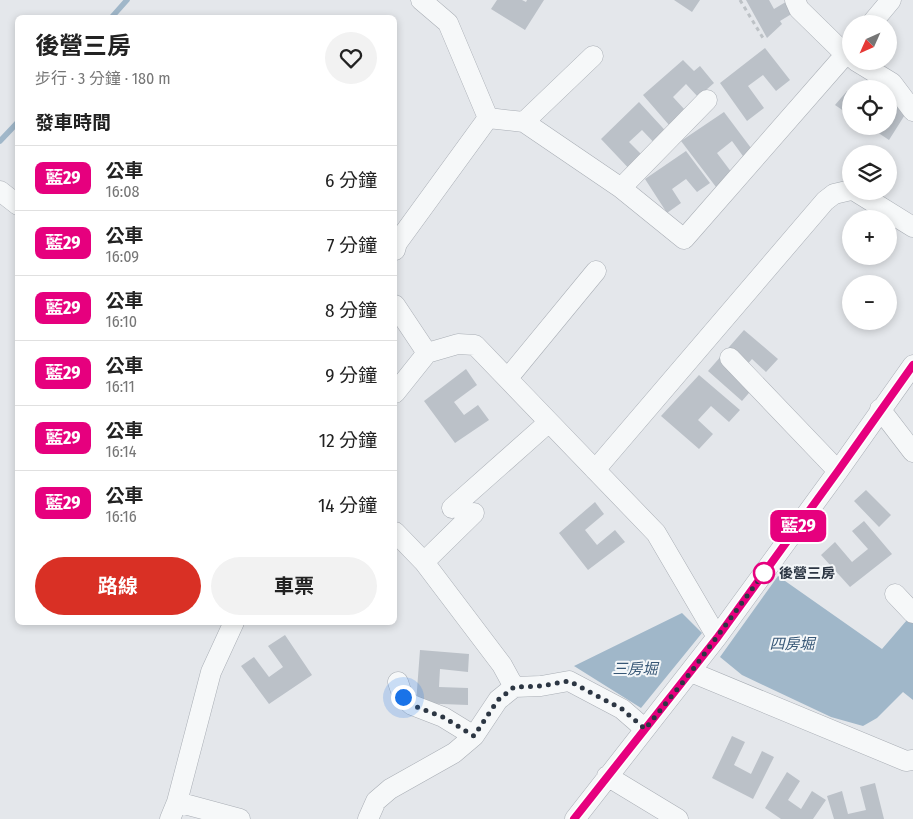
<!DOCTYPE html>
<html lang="zh-TW">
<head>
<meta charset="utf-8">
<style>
	:root { --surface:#fff; --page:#f2f2f2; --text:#222; --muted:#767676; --line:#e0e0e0; --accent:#d93025 }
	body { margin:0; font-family:"Fira Sans Condensed","Noto Sans TC",sans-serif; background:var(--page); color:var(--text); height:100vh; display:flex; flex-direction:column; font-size:19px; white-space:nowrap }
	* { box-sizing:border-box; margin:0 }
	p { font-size:16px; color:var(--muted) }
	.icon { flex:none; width:28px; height:28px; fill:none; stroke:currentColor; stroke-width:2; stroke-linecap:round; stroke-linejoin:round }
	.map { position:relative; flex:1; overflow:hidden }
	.side { position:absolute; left:15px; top:15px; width:382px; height:610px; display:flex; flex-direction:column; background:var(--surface); border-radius:8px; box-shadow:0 2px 8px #0003 }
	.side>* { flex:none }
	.badge { padding:0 10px; border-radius:8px; font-size:18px; line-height:32px }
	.needle { width:32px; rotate:225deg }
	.buttons { position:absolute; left:842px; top:15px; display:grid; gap:10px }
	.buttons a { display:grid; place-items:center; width:55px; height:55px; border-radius:50%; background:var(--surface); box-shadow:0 2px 8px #0003; font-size:25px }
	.you { position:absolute; width:25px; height:25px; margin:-12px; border:4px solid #fff; border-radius:50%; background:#1a73e8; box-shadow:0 0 0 8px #1a73e833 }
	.map>.badge { position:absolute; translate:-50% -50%; box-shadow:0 0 0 2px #fff }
	h2 { padding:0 20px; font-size:19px; line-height:45px }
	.round { display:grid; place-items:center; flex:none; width:52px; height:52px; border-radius:26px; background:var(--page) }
	.overview { display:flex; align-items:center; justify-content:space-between; height:85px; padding:0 20px }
	h1 { font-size:24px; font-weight:700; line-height:38px }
	.cta { display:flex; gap:10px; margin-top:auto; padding:10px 20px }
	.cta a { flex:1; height:58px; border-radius:30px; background:var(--accent); color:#fff; font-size:20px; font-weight:700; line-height:58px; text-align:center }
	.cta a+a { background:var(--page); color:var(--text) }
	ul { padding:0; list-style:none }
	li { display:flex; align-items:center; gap:15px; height:65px; padding:0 20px; border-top:1px solid var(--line) }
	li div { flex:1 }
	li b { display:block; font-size:19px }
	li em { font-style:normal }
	li .badge { min-width:55px; font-weight:700; text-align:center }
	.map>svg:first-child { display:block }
	.water { fill:#a0b7c9 }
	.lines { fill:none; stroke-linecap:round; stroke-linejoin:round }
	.stream { stroke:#a0b7c9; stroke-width:5.5 }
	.building { fill:#bbc1c8 }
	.minor-casing { stroke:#a9aeb5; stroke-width:21 }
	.path { stroke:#bdc2c6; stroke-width:3; stroke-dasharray:4 4; stroke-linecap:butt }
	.minor { stroke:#f6f8f9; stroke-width:20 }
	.line-casing { stroke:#fff; stroke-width:11 }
	.line { stroke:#e6007e; stroke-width:8 }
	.walk { stroke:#2c3643; stroke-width:5; stroke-dasharray:0 9 }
	.stop-dot { fill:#fff; stroke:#e6007e; stroke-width:2.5 }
	.labels { text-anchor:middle; stroke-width:4; stroke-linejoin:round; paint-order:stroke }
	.stop-label { font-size:14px; font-weight:bold; fill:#2c3643; stroke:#f3f6f8; text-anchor:start }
	.water-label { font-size:15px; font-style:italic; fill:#375776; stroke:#f3f6f8 }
</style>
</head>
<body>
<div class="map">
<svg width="913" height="819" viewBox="0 0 913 819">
	<rect width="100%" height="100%" fill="#e4e7eb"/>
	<!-- water -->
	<path class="water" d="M778 576 882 649 913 613V700L903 692 877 718 863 726 831 717 742 675 720 657Z
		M682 613 702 633 641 708 574 666Z"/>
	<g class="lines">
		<!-- stream -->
		<path class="stream" d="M111 18 127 0
			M0 141 18 122"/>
	</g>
	<!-- building -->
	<path class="building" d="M497 0H522L526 2 527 0H544L525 30 491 9Z
		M674 0H700L692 12Z
		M746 0H769L774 9 789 0 803 7 780 21 782 24 767 38Z
		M765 48 790 80 776 91 763 75 748 86 764 108 747 121 720 83Z
		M683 60 694 71 700 66 714 83 698 97 686 84 673 97 685 110 669 125 643 95Z
		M870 75 884 84 881 89H862Z
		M847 91 851 93V116L835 105Z
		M899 93 913 102 889 140 868 126H889V109Z
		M639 102 673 139 661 150 642 130 629 142 648 161 635 175 601 139Z
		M724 112 757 156 748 163 732 141 717 153 732 173 716 187 681 141Z
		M686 151 710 183 697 192 686 179 672 189 681 203 667 213 645 179Z
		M744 330 778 359 766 372 752 359 740 373 755 386 742 401 708 371Z
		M466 369 477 385 454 402 464 415 478 405 489 420 455 443 424 401Z
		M699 375 740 410 729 422 711 406 698 420 713 434 699 449 661 416Z
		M866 490 891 515 879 527 854 501Z
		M595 502 604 514 585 530 597 545 615 530 625 542 588 570 559 533Z
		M864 521 892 554 850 587 821 555 835 542 852 562 868 549 852 531Z
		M285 635 312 675 269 704 241 666 254 657 269 677 283 667 268 646Z
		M420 650 469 654 468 672 440 669 439 687 468 688V705L416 703Z
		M732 736 745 742 734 765 751 774 762 751 774 757 753 799 712 778Z
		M787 772 800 781 788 800 801 809 812 791 826 800 813 819H781L765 808Z
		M875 783 884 819H834L827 796 842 791 848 814 866 810 860 787Z"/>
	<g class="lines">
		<!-- minor casing -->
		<g class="minor-casing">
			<path id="minor" d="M795 0 799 9 846 55 851 58
				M871 24 891 0
				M856 61 892 83 913 111
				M488 118 524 122 621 188 684 239 851 48
				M524 122 593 56
				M621 188 707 100
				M0 191 18 205
				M855 191 913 227
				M395 250 397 243 488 118 448 23 421 0
				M395 305 427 353 395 393
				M427 353 458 344 475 345 656 533 717 637
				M730 358 838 471
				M508 378 596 271
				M880 409 913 452
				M595 470 825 201 834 194 851 190
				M452 508 549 422
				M395 532 424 562 502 665 514 687 541 686 569 681 622 709 645 729
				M424 562 474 513
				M895 594 913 613
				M691 672 906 761 913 760
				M398 682 403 697 412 705 443 717 474 736
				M607 776 678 819
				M177 802 240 819
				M170 819 177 802 211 672 234 622
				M368 819 376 801 390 789 454 753 474 736 498 700 514 687
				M575 819 717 637 838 471 913 365"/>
		</g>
		<!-- path -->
		<path class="path" d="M740 0 763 38"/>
		<!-- minor -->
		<use href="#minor" class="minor"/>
	</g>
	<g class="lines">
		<!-- line casing -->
		<g class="line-casing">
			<path id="line" d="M574 819 717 638 838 471 913 365"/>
		</g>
		<!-- line -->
		<use href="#line" class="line"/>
		<!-- walk -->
		<path class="walk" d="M403 697 412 705 443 717 474 736 498 700 514 687 541 686 569 681 622 709 645 729 691 672 764 573"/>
	</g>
	<!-- markers -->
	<circle class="stop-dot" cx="764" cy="573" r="10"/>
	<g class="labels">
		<!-- stop labels -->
		<g class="stop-label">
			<text x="779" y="578">後營三房</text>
		</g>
		<!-- water labels -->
		<g class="water-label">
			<text x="792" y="649">四房堀</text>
			<text x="635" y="674">三房堀</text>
		</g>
	</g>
</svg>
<div class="buttons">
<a><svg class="needle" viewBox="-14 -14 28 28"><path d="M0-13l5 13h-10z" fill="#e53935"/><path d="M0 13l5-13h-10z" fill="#767676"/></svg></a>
<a><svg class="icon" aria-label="locate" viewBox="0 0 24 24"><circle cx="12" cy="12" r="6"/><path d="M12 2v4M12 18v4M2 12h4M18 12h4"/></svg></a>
<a><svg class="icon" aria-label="layers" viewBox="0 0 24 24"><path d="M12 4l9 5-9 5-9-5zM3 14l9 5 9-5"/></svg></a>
<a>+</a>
<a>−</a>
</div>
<div class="you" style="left:403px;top:697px"></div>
<b class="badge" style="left:798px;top:526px;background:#e6007e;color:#fff">藍29</b>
<section class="side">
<div class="overview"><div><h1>後營三房</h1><p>步行 · 3 分鐘 · 180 m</p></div><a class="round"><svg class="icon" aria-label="heart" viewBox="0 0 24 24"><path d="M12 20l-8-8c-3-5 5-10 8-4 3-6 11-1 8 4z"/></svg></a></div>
<h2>發車時間</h2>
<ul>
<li><span class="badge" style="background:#e6007e;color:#fff">藍29</span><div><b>公車</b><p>16:08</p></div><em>6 分鐘</em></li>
<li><span class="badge" style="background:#e6007e;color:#fff">藍29</span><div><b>公車</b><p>16:09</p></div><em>7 分鐘</em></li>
<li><span class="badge" style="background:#e6007e;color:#fff">藍29</span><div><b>公車</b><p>16:10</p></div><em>8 分鐘</em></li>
<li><span class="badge" style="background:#e6007e;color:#fff">藍29</span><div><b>公車</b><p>16:11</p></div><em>9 分鐘</em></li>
<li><span class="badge" style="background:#e6007e;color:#fff">藍29</span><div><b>公車</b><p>16:14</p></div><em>12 分鐘</em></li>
<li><span class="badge" style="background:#e6007e;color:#fff">藍29</span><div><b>公車</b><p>16:16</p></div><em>14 分鐘</em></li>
</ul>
<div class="cta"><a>路線</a><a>車票</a></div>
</section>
</div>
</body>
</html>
